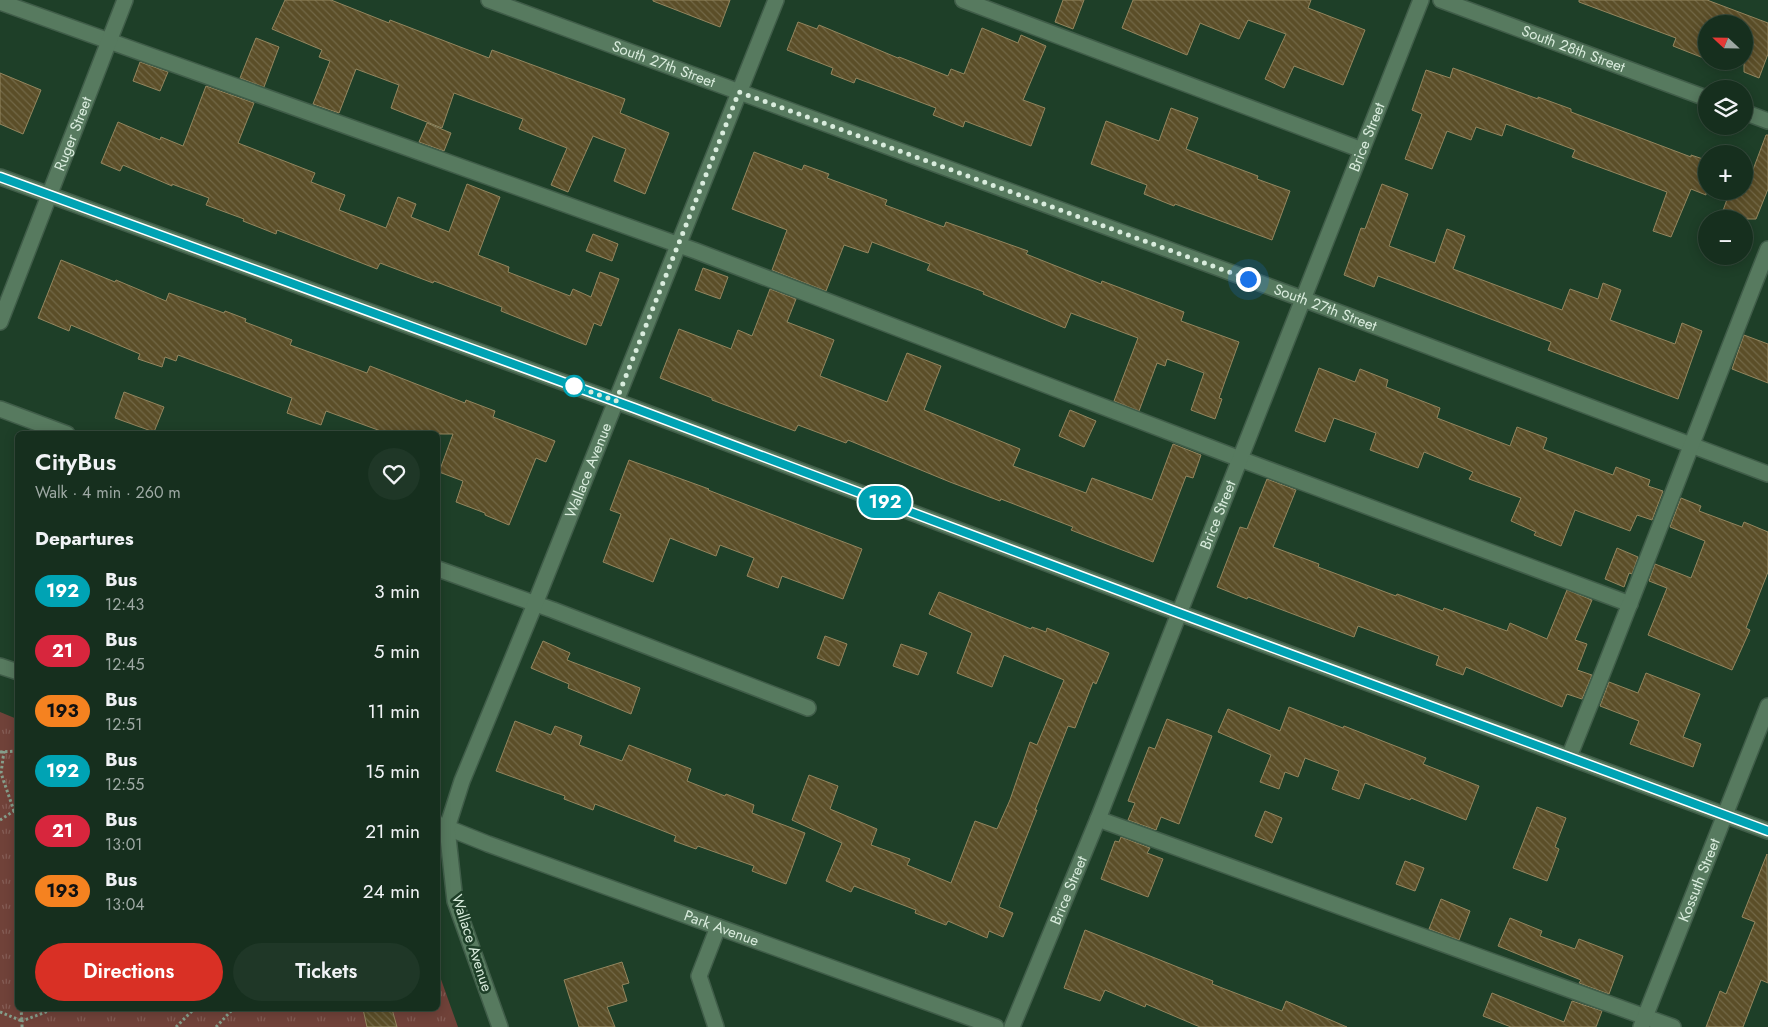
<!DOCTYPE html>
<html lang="en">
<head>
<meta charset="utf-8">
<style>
	:root { --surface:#162f1e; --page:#1f3727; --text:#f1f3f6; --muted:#9ea9a4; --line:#354a3c; --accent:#d93025 }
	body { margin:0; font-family:Jost,sans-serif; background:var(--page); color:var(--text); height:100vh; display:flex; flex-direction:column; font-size:19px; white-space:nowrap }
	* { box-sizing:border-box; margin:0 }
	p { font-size:16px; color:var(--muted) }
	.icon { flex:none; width:28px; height:28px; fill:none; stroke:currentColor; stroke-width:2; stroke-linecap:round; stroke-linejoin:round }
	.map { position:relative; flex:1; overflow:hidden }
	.side { position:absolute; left:15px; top:431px; width:425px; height:580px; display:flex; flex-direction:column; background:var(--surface); border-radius:8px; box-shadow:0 2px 12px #0003,0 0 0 1px var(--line) }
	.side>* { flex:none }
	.badge { padding:0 10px; border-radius:16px; font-size:18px; line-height:32px }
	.needle { width:32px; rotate:292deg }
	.buttons { position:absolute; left:1698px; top:15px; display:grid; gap:10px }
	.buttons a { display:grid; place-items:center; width:55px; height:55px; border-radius:50%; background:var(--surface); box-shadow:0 2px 12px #0003,0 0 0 1px var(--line); font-size:25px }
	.you { position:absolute; width:25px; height:25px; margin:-12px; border:4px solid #fff; border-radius:50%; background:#1a73e8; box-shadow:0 0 0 8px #1a73e833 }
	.map>.badge { position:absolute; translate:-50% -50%; box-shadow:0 0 0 2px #fff }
	h2 { padding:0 20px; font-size:19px; line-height:45px }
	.round { display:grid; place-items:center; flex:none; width:52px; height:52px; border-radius:26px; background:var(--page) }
	.head { display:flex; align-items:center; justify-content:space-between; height:85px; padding:0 20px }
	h1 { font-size:24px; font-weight:600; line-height:38px }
	.primary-button { display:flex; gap:10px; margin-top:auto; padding:10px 20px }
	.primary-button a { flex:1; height:58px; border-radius:30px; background:var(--accent); color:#fff; font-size:20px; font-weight:600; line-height:58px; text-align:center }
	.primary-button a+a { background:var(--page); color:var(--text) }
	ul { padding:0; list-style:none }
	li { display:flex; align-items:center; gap:15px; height:60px; padding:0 20px }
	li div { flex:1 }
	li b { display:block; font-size:19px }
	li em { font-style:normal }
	li .badge { min-width:55px; font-weight:700; text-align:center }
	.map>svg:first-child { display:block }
	.park { fill:url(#park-tufts) }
	.building { fill:url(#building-back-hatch); stroke:#93865f }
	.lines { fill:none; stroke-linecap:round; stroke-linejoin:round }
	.minor-casing { stroke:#405d49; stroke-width:18 }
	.path { stroke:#859e8b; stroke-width:3; stroke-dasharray:2.5 2.5; stroke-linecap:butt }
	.minor { stroke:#577a5f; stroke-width:15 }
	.line-casing { stroke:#fff; stroke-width:11 }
	.line { stroke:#00a3b4; stroke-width:8 }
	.walk { stroke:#d9ecdd; stroke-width:5; stroke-dasharray:0 9 }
	.stop-dot { fill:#fff; stroke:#00a3b4; stroke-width:2.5 }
	.labels { text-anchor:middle; stroke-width:5; stroke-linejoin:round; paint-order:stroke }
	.street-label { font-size:15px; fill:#d9ecdd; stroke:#1e3f28 }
</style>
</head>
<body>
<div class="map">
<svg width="1768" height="1027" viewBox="0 0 1768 1027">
	<defs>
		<pattern id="park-tufts" width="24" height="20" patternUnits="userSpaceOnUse" patternTransform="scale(1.25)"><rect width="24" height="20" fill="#704239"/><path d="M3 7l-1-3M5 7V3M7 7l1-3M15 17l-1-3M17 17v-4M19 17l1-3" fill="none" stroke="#845d55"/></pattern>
		<pattern id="building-back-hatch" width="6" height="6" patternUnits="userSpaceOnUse" patternTransform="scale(1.25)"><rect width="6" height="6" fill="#5b4e28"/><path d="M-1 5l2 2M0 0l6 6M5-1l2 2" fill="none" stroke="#726847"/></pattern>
	</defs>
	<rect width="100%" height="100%" fill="#1e3f28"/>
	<!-- park -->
	<path class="park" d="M0 712 17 719 18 1009H438V971L458 1027H0Z"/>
	<!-- building -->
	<path class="building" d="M285 0H331L389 23 390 20 489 58 492 50 625 99 620 113 669 133 645 194 614 181 626 149 593 136 568 192 551 185 567 148 519 129 523 119 454 93 442 128 391 108 399 85 356 69 339 113 313 104 330 61 319 57 322 50 272 29Z
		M653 0H730L720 27 653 1Z
		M1063 0H1084L1073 29 1055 22Z
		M1133 0H1311L1308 8 1365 30 1343 85 1294 66 1284 88 1265 79 1286 34 1248 20 1239 39 1200 23 1187 55 1122 28Z
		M1579 0H1707L1768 23V54L1759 78 1744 72V24H1706V59L1673 46 1676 38 1579 2Z
		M798 22 817 29 819 25 898 58 899 57 948 76 951 69 964 74 982 28 1018 43 1021 35 1046 46 1023 100 1045 108 1031 146 965 121 963 127 933 115 936 108 856 78 854 83 831 74 833 68 787 50Z
		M256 38 279 47 264 87 240 78Z
		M140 62 168 72 160 91 133 81Z
		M1453 68 1538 99V97L1571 109V112L1638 137 1691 157V155L1706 160V195L1691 189 1671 237 1653 231 1667 192 1572 157 1575 150 1506 124 1502 136 1476 127 1471 140 1447 131 1432 169 1405 159 1422 114 1412 110 1426 70 1450 78Z
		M0 73 41 90 23 134 0 124Z
		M206 86 254 103 238 143 315 173 311 182 345 195 339 210 386 228 398 197 416 204 411 217 449 232 467 184 500 197 478 255 509 267 508 272 570 296 573 289 591 297 600 272 619 279 601 326 594 323 586 345 501 311 502 307 434 281 433 283 380 263 377 269 277 230 276 234 243 221 244 219 206 205 209 198 172 184V186L123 165 120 171 101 163 118 122 160 140 161 137 183 146Z
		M1171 108 1198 118 1186 149 1258 176 1257 179 1290 191 1272 240 1175 204 1174 206 1144 194 1147 185 1091 164 1106 121 1159 141Z
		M427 123 451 133 444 151 419 142Z
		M1766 135H1768V189L1756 219H1720L1730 191H1745Z
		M754 152 802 170 804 165 829 174 827 178 887 200 885 205 944 227 946 222 1028 251 1026 254 1101 284 1102 281 1184 312 1181 321 1239 342 1219 398 1222 399 1215 419 1191 410 1204 373 1167 359 1165 366 1157 363 1139 411 1114 401 1138 338 1071 313 1065 328 983 294 984 292 927 270 930 264 872 242 868 253 844 245 826 291 772 270 787 230 732 209Z
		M1382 184 1408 194 1389 246 1435 263 1447 229 1465 236 1453 269 1562 310 1570 289 1598 299 1603 283 1621 290 1610 320 1675 344 1682 323 1702 331 1678 399 1548 350 1551 342 1378 276 1374 287 1344 275 1361 228 1365 229Z
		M593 234 618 244 612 261 586 251Z
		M61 260 115 282 116 280 166 301 169 293 224 313 225 311 246 319 245 322 292 340 290 345 367 373 370 366 465 403 466 400 495 411 493 417 555 441 546 462 536 458 509 525 485 515V513L456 502 463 481 439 472 453 434H389L326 411 321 425 287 413 292 398 240 378 178 355 176 361 165 357 162 367 138 359 140 354 71 325 69 331 38 318Z
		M703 268 728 277 720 299 695 290Z
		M770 289 796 299 787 322 834 340 820 376 887 402 907 353 941 366 924 410 1020 449 1013 466 1086 493 1092 478 1152 500 1173 444 1201 455 1193 478 1186 476 1153 562 1071 530 1073 527 1001 499 1000 501 950 482 848 440 846 443 798 425 795 431 712 400V398L660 378 679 329 731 349 738 330 752 336Z
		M1744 335 1768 344V383L1732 369Z
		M1319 368 1355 382 1360 369 1388 380 1386 387 1440 408 1437 418 1510 446 1517 427 1547 438 1543 449 1613 475 1616 467 1650 480 1648 486 1663 491 1652 520 1637 515 1630 531 1575 510 1561 546 1534 535 1536 532 1511 521 1521 498 1469 479 1473 472 1424 452 1418 468 1370 450 1376 433 1334 418 1325 442 1295 431Z
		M124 392 164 407 154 432 115 418Z
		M1070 410 1096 421 1084 447 1059 436Z
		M629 460 709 489 708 490 862 549 843 599 782 576 778 588 747 576 754 558 720 545 716 556 670 538 653 582 603 562 621 514 610 510Z
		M1267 479 1296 490 1273 547 1319 564 1318 567 1396 596 1397 594 1443 611 1444 608 1507 631 1510 623 1547 639 1567 590 1592 600 1575 640 1587 644 1577 670 1592 675 1582 699 1567 694 1562 707 1466 667 1463 675 1436 665 1439 656 1358 626 1354 637 1248 597 1247 599 1217 587 1240 527 1247 529Z
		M1681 498 1701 506 1699 511 1742 527 1744 522 1768 532V572L1746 628 1750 630 1732 670 1648 635 1667 588 1649 581 1655 564 1691 578 1705 541 1670 527Z
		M1617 548 1638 557 1632 574 1629 573 1624 587 1605 579Z
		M939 592 1031 629 1032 627 1046 632 1047 628 1109 653 1096 684 1093 682 1075 728 1068 726 1035 810H1037L999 907 1013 913 1003 937 989 931 987 938 948 921 946 925 915 913 916 910 854 886 851 892 826 881 842 843 792 820 809 775 838 786 830 809 877 829 871 845 910 859 907 865 951 883 975 821 997 829 1010 800 1030 742 1037 745 1064 680 1004 655 992 687 957 673 972 633 929 614Z
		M825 636 847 644 839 666 817 658Z
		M543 641 570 653 567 660 640 688 631 714 568 688 569 684 531 668Z
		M901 644 927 653 918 675 893 666Z
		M1646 673 1700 694 1683 737 1701 744 1693 767 1630 744 1639 721 1600 706 1609 682 1638 693Z
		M1289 707 1343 728 1344 726 1426 758 1423 764 1479 786 1466 820 1411 798 1410 800 1365 783 1359 799 1332 789 1339 771 1305 758 1298 777 1285 772 1279 789 1260 782 1271 755 1218 732 1228 709 1280 731Z
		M1167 719 1212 736 1179 824 1161 817 1156 830 1128 820 1135 803 1128 801 1149 747 1155 749Z
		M515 721 551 735 555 726 582 736 579 745 622 761 629 745 691 769 687 781 725 796 726 794 754 805 752 813 805 833 786 884 752 871 754 866 698 846 696 849 674 841 676 836 595 804 593 810 564 799 565 796 496 771Z
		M1537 807 1566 818 1555 847 1559 849 1547 881 1513 868Z
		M1265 811 1282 818 1272 843 1255 836Z
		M1121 837 1150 848 1147 853 1163 859 1148 897 1101 879 1115 841 1119 842Z
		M1767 854 1768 983 1761 980 1743 1027H1706L1720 991 1726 994 1755 922 1742 917Z
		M1405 861 1424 868 1415 891 1396 884Z
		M1441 899 1470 911 1459 940 1429 929Z
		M1510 918 1542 931 1540 936 1575 949 1579 939 1623 956 1609 994 1579 983 1581 980 1498 946Z
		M1085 930 1185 970 1213 981 1212 984 1282 1011 1286 1001 1347 1027H1200L1146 1004 1145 1007 1105 990 1100 1001 1064 988Z
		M622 962 629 983 622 985 627 1001 607 1007 615 1027H579L564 980Z
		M1492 993 1564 1022 1572 1001 1602 1011 1596 1027H1511L1483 1016Z
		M363 1009H392L397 1027H367Z"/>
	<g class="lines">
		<!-- minor casing -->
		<g class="minor-casing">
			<g id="minor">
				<path id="s1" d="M489 0 1303 299 1768 474"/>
				<path d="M963 0 1362 150"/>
				<path id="s2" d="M1441 0 1706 98"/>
				<path d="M0 2 696 251 1240 459 1630 604"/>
				<path d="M1744 112 1768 121"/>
				<path d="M0 177 634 408 1179 613 1768 831"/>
				<path id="s3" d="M0 322 125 0"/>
				<path d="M0 409 67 434"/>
				<path d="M438 569 553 610 808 708"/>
				<path d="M0 666 18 672"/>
				<path d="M1569 757C1637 589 1701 418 1768 249"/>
				<path d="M1098 819 1673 1027"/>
				<path id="s4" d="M438 824 488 844 996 1027"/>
				<path id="s5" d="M500 1027 455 901 447 828 462 781 535 604 776 0"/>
				<path d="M716 1027 699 976 718 927"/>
				<path id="s6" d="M1012 1027 1098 819 1421 0"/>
				<path id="s7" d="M1641 1027 1768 706"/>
			</g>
		</g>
		<!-- path -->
		<path class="path" d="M4 751 1 773 14 811
			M0 752 18 751
			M0 820 14 811 18 812
			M17 962 18 964
			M0 1012 22 1021 21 1009
			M22 1027V1021L54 1009
			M176 1027 194 1009
			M216 1027 233 1009"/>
		<!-- minor -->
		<use href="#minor" class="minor"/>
	</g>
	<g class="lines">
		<!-- line casing -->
		<g class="line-casing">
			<path id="line" d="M0 177 634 408 1179 613 1768 831"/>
		</g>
		<!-- line -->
		<use href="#line" class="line"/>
		<!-- walk -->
		<path class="walk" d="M574 386 616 401 739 92 1248 279"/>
	</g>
	<!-- markers -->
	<circle class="stop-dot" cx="574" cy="386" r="10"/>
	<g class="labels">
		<!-- street labels -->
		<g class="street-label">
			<text dy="5" stroke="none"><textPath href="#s2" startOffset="141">South 28th Street</textPath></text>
			<text dy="5" stroke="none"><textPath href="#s1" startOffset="186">South 27th Street</textPath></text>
			<text dy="5" stroke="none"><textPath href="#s3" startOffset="202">Ruger Street</textPath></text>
			<text dy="5" stroke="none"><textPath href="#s6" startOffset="958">Brice Street</textPath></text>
			<text dy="5" stroke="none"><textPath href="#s1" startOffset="891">South 27th Street</textPath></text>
			<text dy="5" stroke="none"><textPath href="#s5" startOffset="592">Wallace Avenue</textPath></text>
			<text dy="5" stroke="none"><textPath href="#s6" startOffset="552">Brice Street</textPath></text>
			<text dy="5" stroke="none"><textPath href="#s7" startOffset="158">Kossuth Street</textPath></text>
			<text dy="5" stroke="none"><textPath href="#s6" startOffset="148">Brice Street</textPath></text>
			<text dy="5" stroke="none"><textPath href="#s4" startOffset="302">Park Avenue</textPath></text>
			<text transform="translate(472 943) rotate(72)" y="5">Wallace Avenue</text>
		</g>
	</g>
</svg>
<div class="buttons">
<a><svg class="needle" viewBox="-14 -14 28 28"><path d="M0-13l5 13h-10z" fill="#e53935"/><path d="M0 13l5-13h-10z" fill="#9ea9a4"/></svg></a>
<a><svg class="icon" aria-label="layers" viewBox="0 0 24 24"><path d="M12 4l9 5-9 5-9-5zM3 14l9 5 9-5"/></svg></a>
<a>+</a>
<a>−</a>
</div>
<div class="you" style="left:1248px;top:279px"></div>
<b class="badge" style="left:885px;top:502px;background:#00a3b4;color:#fff">192</b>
<section class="side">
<div class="head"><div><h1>CityBus</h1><p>Walk · 4 min · 260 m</p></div><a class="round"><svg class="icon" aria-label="heart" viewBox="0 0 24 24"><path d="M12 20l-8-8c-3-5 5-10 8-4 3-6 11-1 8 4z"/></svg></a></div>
<h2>Departures</h2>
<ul>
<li><span class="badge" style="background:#00a3b4;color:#fff">192</span><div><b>Bus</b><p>12:43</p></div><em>3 min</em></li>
<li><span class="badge" style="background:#d7263d;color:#fff">21</span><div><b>Bus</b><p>12:45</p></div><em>5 min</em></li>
<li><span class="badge" style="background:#f58220;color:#111">193</span><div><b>Bus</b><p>12:51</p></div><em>11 min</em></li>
<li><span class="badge" style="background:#00a3b4;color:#fff">192</span><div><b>Bus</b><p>12:55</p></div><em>15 min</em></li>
<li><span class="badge" style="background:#d7263d;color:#fff">21</span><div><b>Bus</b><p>13:01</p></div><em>21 min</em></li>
<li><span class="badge" style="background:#f58220;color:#111">193</span><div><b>Bus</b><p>13:04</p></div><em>24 min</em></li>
</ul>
<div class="primary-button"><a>Directions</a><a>Tickets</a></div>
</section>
</div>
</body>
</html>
